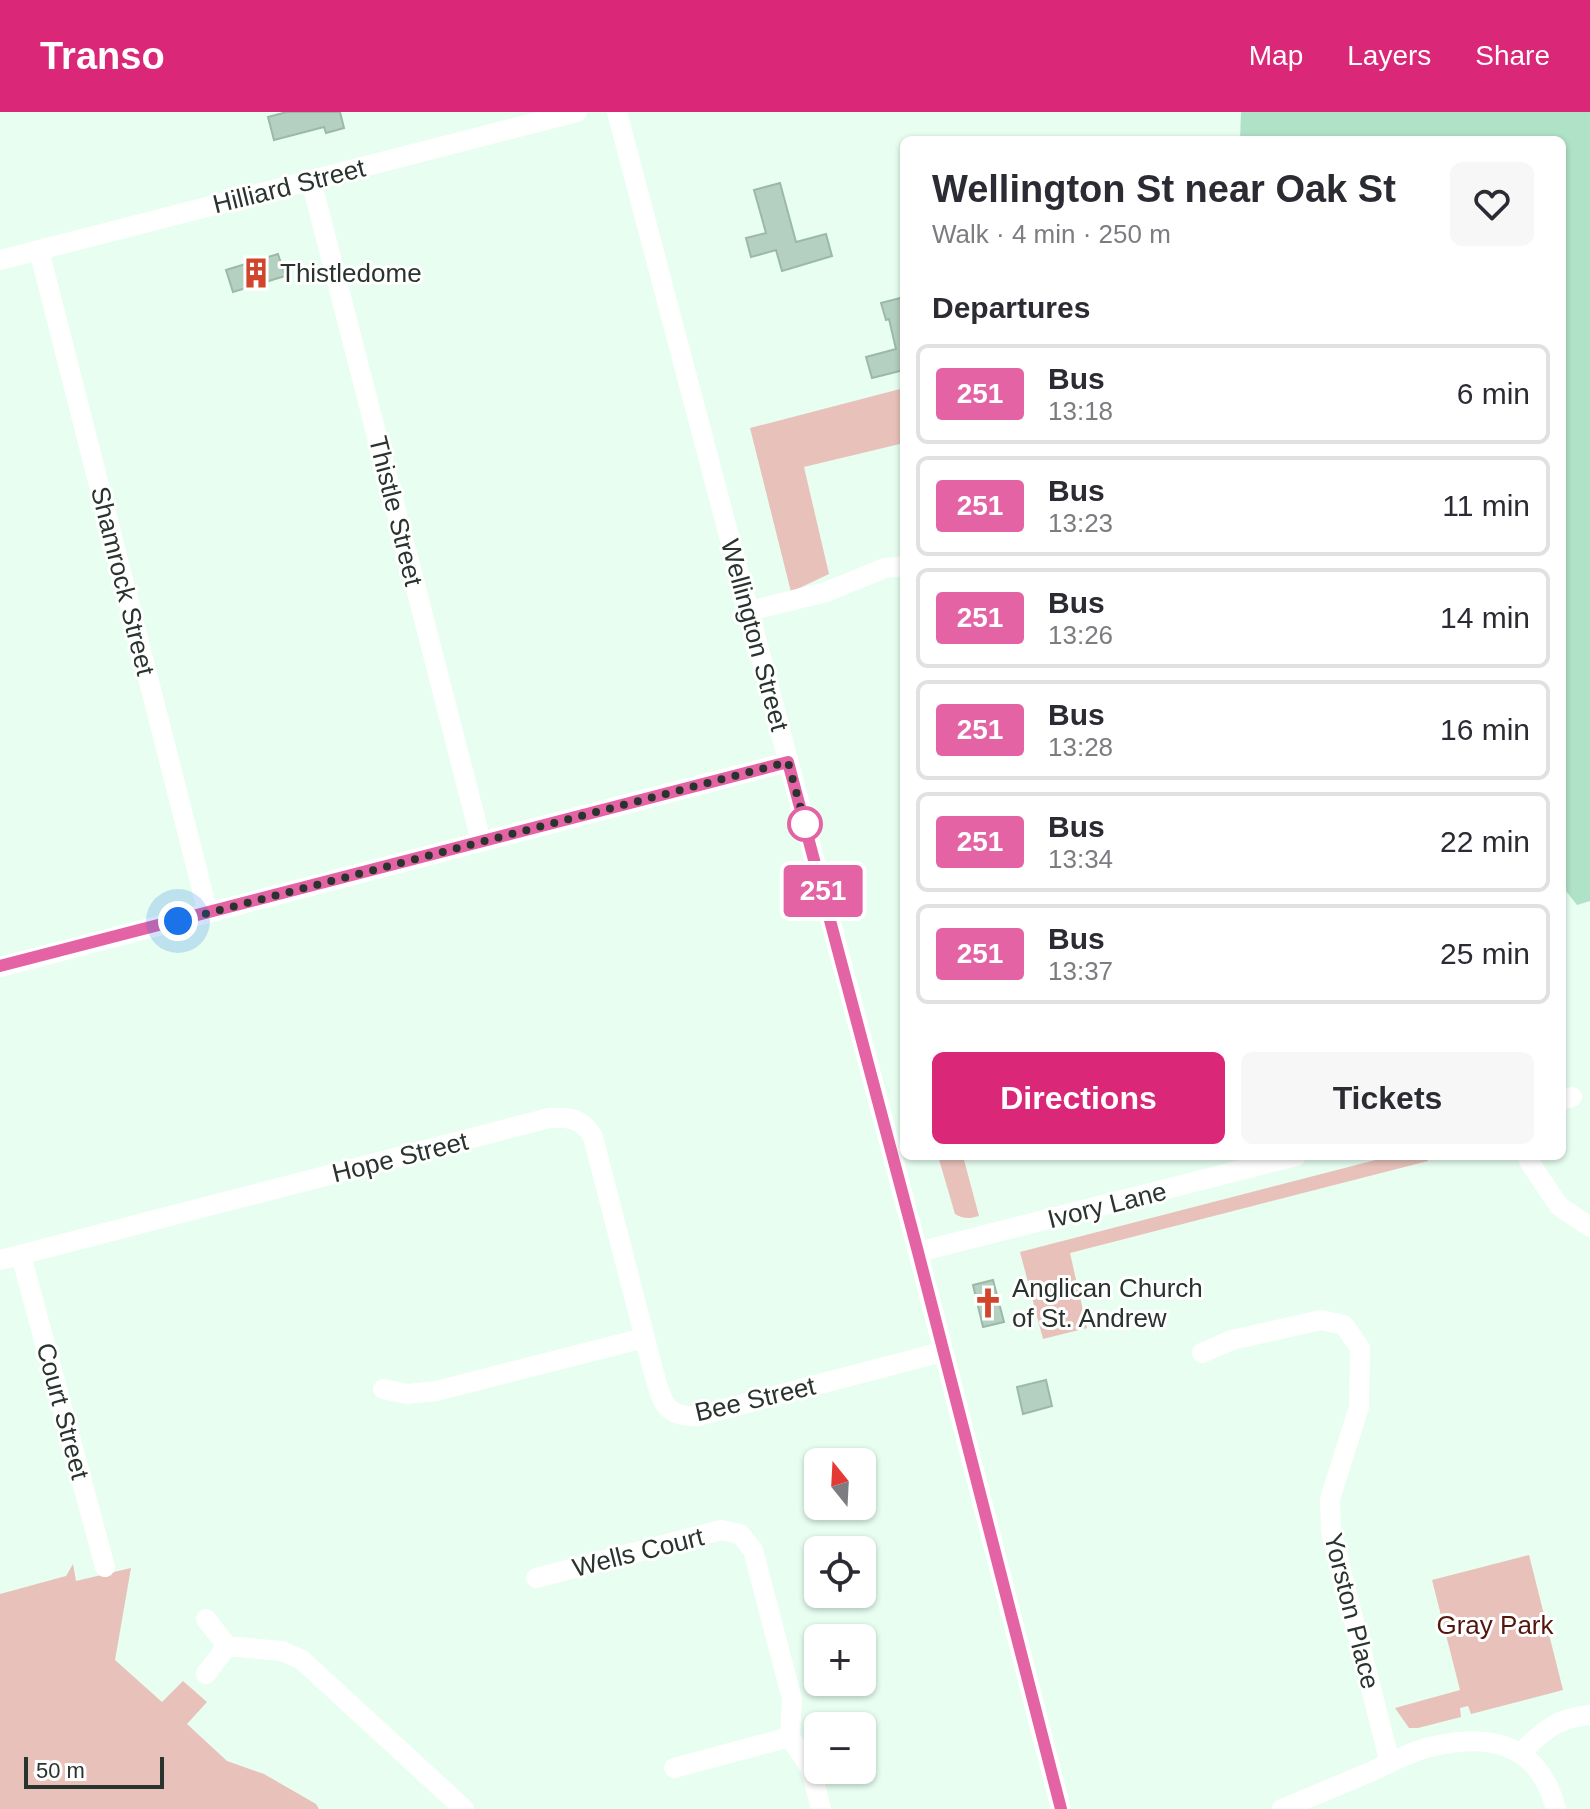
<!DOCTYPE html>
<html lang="en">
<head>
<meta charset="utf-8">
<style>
	:root { --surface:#fff; --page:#f7f7f7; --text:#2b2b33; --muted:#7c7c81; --line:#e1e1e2; --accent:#db2777 }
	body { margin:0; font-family:Arial,sans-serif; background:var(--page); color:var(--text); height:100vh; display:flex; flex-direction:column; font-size:30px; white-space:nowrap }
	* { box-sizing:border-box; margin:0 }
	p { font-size:26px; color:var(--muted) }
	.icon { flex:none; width:44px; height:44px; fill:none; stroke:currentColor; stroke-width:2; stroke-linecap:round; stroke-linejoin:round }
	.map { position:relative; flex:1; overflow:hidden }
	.side { position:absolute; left:900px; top:24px; width:666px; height:1024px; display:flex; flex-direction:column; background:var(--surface); border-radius:12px; box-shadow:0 2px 6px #0004 }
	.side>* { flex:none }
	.badge { padding:0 16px; border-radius:6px; font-size:28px; line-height:52px }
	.needle { width:52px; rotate:342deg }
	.controls { position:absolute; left:804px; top:1336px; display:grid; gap:16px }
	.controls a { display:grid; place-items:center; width:72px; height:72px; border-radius:12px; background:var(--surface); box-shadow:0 2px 6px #0004; font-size:40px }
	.scale { position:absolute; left:24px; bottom:20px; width:140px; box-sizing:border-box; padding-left:8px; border:4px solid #29342e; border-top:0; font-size:22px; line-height:28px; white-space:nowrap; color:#29342e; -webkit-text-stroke:6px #fff; paint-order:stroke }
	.you { position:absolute; width:40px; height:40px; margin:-20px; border:6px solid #fff; border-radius:50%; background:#1a73e8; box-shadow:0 0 0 12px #1a73e833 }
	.map>.badge { position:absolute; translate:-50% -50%; box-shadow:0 0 0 4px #fff }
	h2 { padding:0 32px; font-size:30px; line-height:72px }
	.round { display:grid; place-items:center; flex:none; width:84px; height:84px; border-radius:12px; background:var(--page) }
	.headline { display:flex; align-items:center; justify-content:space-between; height:136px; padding:0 32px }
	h1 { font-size:38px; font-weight:700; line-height:60px }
	.cta { display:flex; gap:16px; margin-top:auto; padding:16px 32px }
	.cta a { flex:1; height:92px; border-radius:12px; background:var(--accent); color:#fff; font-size:32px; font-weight:700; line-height:92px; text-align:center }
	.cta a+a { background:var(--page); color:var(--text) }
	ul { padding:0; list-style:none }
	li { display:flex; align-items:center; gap:24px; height:100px; margin:0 16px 12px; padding:0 16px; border:4px solid var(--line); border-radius:12px }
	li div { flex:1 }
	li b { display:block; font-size:30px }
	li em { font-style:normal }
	li .badge { min-width:88px; font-weight:700; text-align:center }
	header { display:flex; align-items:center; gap:48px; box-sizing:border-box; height:112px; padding:0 40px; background:var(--accent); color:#fff }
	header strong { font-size:38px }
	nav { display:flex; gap:44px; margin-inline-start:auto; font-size:28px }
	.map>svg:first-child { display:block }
	.green { fill:#e8c2ba }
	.water { fill:#b0e2c8 }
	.building { fill:#b4d0c1; stroke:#9cb8a9; stroke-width:2 }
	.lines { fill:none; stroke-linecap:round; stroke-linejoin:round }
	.minor { stroke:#fff; stroke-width:20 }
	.line-casing { stroke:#fff; stroke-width:18 }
	.line { stroke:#e463a4; stroke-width:12 }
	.walk { stroke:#29342e; stroke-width:8; stroke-dasharray:0 14.4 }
	.stop-dot { fill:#fff; stroke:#e463a4; stroke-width:4 }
	.labels { text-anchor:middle; stroke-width:6; stroke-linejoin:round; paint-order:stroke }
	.street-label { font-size:26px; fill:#29342e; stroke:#fff }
	.poi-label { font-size:26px; fill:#29342e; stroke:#fff; text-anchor:start }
	.park-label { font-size:26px; fill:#53160b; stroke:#fff }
</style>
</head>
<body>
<header>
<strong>Transo</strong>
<nav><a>Map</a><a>Layers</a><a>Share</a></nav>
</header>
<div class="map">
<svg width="1590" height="1697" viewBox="0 0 1590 1697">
	<rect width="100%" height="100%" fill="#e7fef1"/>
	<!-- green -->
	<path class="green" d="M904 276V331L804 355 829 462 791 480 750 316Z
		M938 1044H963L979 1104C969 1107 963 1107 955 1102Z
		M1391 1044H1426L1428 1049 1070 1141 1087 1216 1043 1227 1020 1140Z
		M1529 1443 1563 1578 1471 1602 1468 1594 1460 1596 1461 1605 1418 1616H1409L1395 1596 1460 1578 1432 1468Z
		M73 1452 76 1469 131 1456 115 1548 162 1590 183 1569 207 1590 187 1612 227 1649 264 1662 316 1692 319 1697H0V1482L66 1464Z"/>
	<!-- water -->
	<path class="water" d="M1241 0H1590V789L1577 793 1562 774V28H1240Z"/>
	<!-- building -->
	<path class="building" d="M287 0H340L344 16 326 21 324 15 274 28 268 5Z
		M780 71 796 130 826 122 832 144 782 159 776 138 751 145 746 126 766 121 754 78Z
		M278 142 285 164 233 180 226 158Z
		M904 185V258L872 266 866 245 896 237 889 207 886 208 881 191Z
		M993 1168 1004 1210 983 1215 973 1173Z
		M1046 1268 1052 1294 1023 1302 1017 1275Z"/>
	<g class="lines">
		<!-- minor -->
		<path class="minor" d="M617 0 918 1140 1061 1697
			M311 68 481 729
			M39 138 208 801
			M0 148 577 0
			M749 499 826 480 885 456 904 454
			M0 855 788 650
			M1562 988 1572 985
			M1528 1044 1530 1051 1559 1094 1590 1115
			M918 1140 1296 1044
			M21 1143 105 1455
			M0 1148 549 1006C569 1005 582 1006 593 1025L653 1258C662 1287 662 1306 698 1304L942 1240
			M1202 1241 1232 1228 1321 1208 1344 1213 1360 1236 1359 1295 1330 1387 1331 1419 1390 1651
			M383 1277 407 1282 436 1279 644 1226
			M536 1466 721 1418 740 1422 753 1438 792 1587 790 1625 811 1657 821 1697
			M227 1534 282 1539 302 1548 464 1697
			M206 1562 227 1534 206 1507
			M1521 1641C1542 1619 1559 1605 1590 1603
			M674 1656 790 1625
			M1282 1697C1311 1685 1339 1673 1368 1661 1388 1652 1409 1640 1430 1635 1491 1620 1539 1632 1556 1697"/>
	</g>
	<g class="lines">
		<!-- line casing -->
		<g class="line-casing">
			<path id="line" d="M0 854 788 650 918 1140 1061 1697"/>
		</g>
		<!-- line -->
		<use href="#line" class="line"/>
		<!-- walk -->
		<path class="walk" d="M178 809 788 650 805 712"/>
	</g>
	<!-- icons -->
	<defs>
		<g id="building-bare" transform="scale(2.4)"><path d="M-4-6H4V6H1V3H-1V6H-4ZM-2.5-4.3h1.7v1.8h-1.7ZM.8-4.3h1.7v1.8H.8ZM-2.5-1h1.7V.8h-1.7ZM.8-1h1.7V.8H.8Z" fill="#d1452d" stroke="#fff" stroke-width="2.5" paint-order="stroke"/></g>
		<g id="church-bare" transform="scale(2.4)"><path d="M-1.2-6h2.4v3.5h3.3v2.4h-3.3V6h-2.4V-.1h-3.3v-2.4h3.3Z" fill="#d1452d" stroke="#fff" stroke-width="2.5" paint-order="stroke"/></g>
	</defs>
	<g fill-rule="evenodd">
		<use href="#building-bare" x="256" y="161"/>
		<use href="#church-bare" x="988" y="1191"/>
	</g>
	<!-- markers -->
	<circle class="stop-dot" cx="805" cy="712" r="16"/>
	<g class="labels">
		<!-- street labels -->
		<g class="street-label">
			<text transform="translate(289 74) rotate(-14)" y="9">Hilliard Street</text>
			<text transform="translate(396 399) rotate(76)" y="9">Thistle Street</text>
			<text transform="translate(123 469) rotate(76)" y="9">Shamrock Street</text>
			<text transform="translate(755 523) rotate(75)" y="9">Wellington Street</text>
			<text transform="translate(400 1045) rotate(-14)" y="9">Hope Street</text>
			<text transform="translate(1107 1093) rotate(-14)" y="9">Ivory Lane</text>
			<text transform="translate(755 1287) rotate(-13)" y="9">Bee Street</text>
			<text transform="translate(63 1299) rotate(75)" y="9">Court Street</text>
			<text transform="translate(638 1440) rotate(-14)" y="9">Wells Court</text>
			<text transform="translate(1352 1499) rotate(76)" y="9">Yorston Place</text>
		</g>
		<!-- poi labels -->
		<g class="poi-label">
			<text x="280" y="170">Thistledome</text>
			<text x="1012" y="1185">Anglican Church<tspan x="1012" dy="30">of St. Andrew</tspan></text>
		</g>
		<!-- park labels -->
		<g class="park-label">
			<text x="1495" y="1522">Gray Park</text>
		</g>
	</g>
</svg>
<div class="controls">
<a><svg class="needle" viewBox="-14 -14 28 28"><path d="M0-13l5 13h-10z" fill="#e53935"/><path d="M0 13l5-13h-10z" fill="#7c7c81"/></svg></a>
<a><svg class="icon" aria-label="locate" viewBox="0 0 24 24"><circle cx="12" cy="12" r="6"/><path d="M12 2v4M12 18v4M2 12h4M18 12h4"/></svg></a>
<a>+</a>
<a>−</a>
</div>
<div class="scale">50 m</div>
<div class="you" style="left:178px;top:809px"></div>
<b class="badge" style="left:823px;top:779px;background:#e463a4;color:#fff">251</b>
<section class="side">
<div class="headline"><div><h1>Wellington St near Oak St</h1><p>Walk · 4 min · 250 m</p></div><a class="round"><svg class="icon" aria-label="heart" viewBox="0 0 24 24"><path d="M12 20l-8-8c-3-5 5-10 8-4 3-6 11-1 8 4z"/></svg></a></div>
<h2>Departures</h2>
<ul>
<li><span class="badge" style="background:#e463a4;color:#fff">251</span><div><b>Bus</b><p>13:18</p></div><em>6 min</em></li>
<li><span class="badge" style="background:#e463a4;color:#fff">251</span><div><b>Bus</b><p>13:23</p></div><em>11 min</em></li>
<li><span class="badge" style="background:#e463a4;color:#fff">251</span><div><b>Bus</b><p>13:26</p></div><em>14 min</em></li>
<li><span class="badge" style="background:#e463a4;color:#fff">251</span><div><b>Bus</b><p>13:28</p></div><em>16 min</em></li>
<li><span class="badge" style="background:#e463a4;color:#fff">251</span><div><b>Bus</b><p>13:34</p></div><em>22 min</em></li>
<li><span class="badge" style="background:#e463a4;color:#fff">251</span><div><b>Bus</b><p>13:37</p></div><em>25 min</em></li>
</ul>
<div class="cta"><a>Directions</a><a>Tickets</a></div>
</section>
</div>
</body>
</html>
